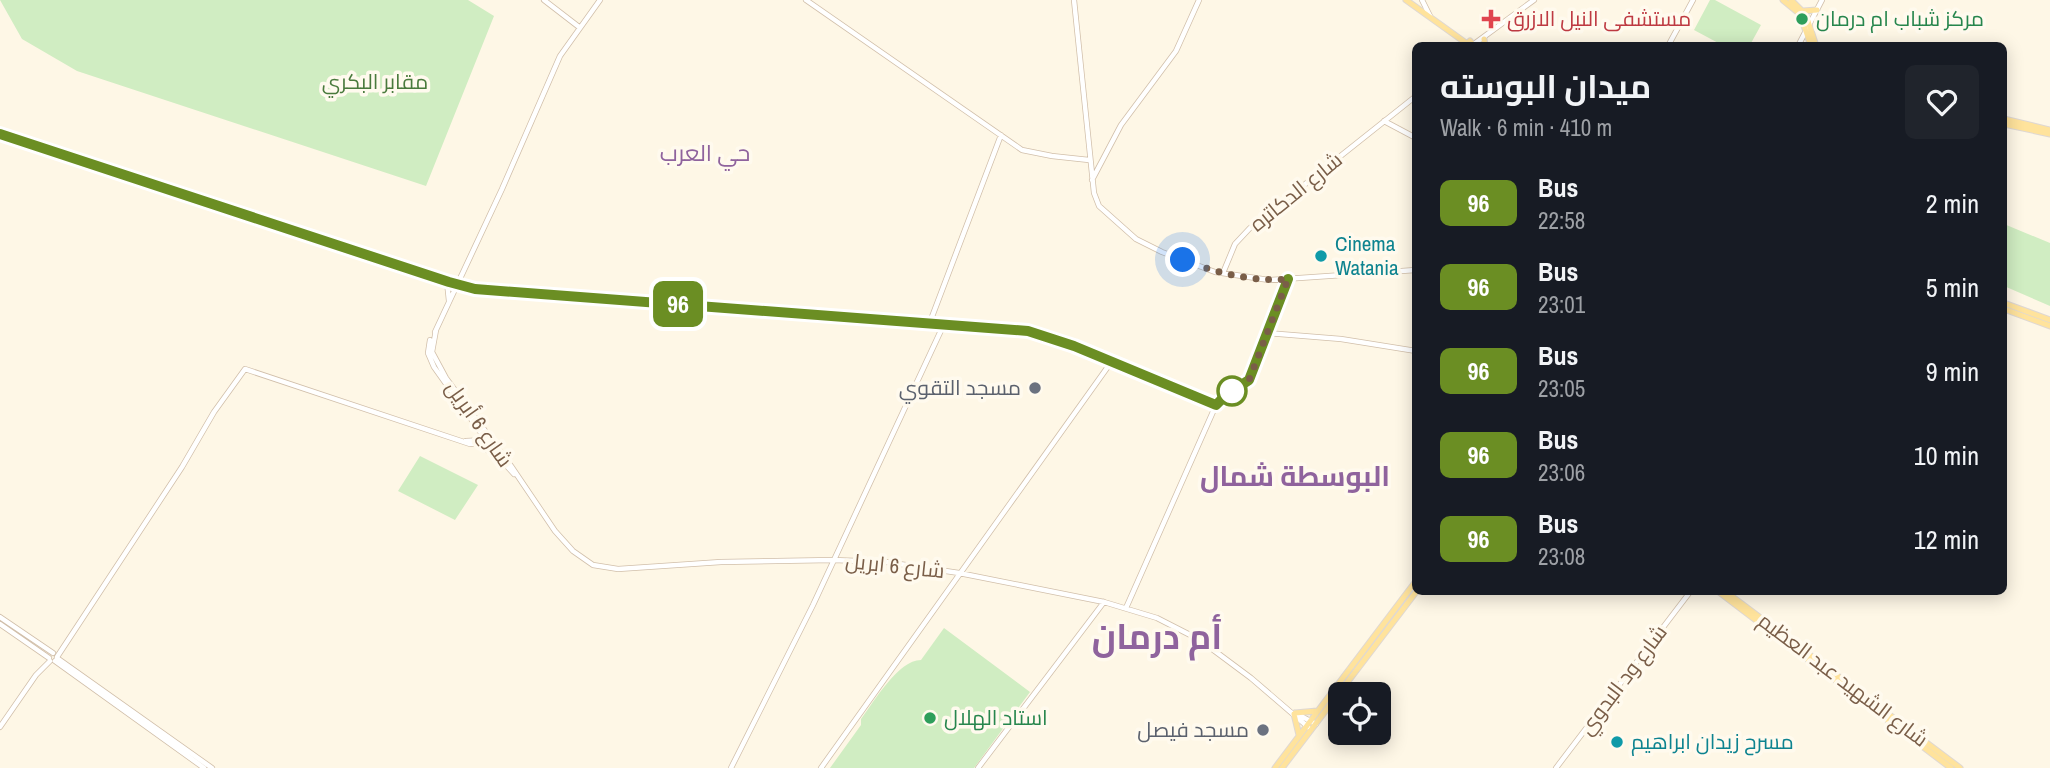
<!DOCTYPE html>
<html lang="en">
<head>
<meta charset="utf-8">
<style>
	:root { --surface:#171b24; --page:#20242c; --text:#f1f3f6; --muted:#9ea1a6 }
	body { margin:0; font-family:"Archivo Narrow",Cairo,sans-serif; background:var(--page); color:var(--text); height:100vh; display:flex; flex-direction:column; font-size:26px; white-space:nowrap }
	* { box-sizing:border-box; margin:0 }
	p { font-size:23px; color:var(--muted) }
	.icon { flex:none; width:38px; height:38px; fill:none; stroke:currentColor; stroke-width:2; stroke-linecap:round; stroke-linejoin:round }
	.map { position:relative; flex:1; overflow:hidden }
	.drawer { position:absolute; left:1412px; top:42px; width:595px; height:553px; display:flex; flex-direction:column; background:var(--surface); border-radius:10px; box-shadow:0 4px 18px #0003 }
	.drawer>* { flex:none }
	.badge { padding:0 14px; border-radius:10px; font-size:24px; line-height:46px }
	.buttons { position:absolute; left:1328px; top:682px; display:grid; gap:14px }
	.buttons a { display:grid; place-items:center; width:63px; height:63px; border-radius:10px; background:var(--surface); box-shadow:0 4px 18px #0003; font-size:35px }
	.you { position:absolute; width:35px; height:35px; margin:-18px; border:5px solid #fff; border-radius:50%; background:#1a73e8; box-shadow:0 0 0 10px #1a73e833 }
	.map>.badge { position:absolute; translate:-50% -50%; box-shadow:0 0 0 4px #fff }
	.round { display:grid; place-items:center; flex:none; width:74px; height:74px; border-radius:10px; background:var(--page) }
	.headline { display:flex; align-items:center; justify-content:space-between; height:119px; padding:0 28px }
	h1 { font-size:33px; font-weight:700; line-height:52px }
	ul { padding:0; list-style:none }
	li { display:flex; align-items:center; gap:21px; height:84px; padding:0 28px }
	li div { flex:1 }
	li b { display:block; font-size:26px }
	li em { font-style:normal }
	li .badge { min-width:77px; font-weight:700; text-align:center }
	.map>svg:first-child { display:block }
	.green { fill:#d0edc2 }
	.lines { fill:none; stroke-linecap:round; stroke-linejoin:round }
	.minor-casing { stroke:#d1bfaa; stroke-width:6 }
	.major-casing { stroke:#dfd8d3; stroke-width:7 }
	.minor { stroke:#fff; stroke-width:4.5 }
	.major { stroke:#ffe39c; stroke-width:5 }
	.line-casing { stroke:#fff; stroke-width:16 }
	.line { stroke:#6b8e23; stroke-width:10 }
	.walk { stroke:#7a5e48; stroke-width:7; stroke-dasharray:0 12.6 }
	.health-dot { fill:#e0444e; stroke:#fffaee; stroke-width:2.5 }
	.leisure-dot { fill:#2e9e5b; stroke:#fffaee; stroke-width:2.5 }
	.culture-dot { fill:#0f9aa8; stroke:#fffaee; stroke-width:2.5 }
	.worship-dot { fill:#6b7280; stroke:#fffaee; stroke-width:2.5 }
	.stop-dot { fill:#fff; stroke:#6b8e23; stroke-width:3.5 }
	.labels { text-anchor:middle; stroke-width:7; stroke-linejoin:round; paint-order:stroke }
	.health-label { font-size:21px; fill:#be3a42; stroke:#fffaee; text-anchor:start }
	.leisure-label { font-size:21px; fill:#27864d; stroke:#fffaee; text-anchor:start }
	.park-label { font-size:21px; fill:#497a3c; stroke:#fffaee }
	.street-label { font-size:21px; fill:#7a5e48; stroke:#fffaee }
	.culture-label { font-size:21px; fill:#0d838f; stroke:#fffaee; text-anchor:start }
	.worship-label { font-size:21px; fill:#5b616d; stroke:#fffaee; text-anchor:end }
	.neighbourhood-label { font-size:23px; fill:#8f639d; stroke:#fffaee }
	.district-label { font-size:28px; font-weight:bold; fill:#8f639d; stroke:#fffaee }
	.town-label { font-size:35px; font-weight:bold; fill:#8f639d; stroke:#fffaee }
</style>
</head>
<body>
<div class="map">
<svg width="2050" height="768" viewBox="0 0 2050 768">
	<rect width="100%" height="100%" fill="#fef7e6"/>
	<!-- green -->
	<path class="green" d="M0 0H468L494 16 426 186 77 71 22 39Z
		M1710 0H1715L1761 25 1750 45H1722L1694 30Z
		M2004 224 2050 243V306L2004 286Z
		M420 456 478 485 455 520 398 491Z
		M944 628 1030 692 974 768H830L861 725V719C874 702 898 660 921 660Z"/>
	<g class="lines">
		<!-- minor casing -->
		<g class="minor-casing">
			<path id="minor" d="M544 0 579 27
				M806 0 1022 150 1052 156 1089 160
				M1074 0 1094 193 1099 206 1136 239 1162 252 1215 272 1269 280 1416 270
				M1422 0 1430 16
				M1474 44 1534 0
				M1668 46 1693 0
				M1798 46 1822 0
				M1384 121 1416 138
				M0 134 449 282 475 289 1028 331 1074 346 1216 405
				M1092 180 1121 125 1176 51 1199 0
				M1223 273 1235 244 1250 228 1416 96
				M447 282 449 301
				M930 322 1001 135
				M436 330 432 352 446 378 511 466 555 531 573 551 593 565 618 569 721 562 833 560 886 562 959 573 1104 602 1157 618 1200 640 1251 678 1308 727
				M435 332 502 189 560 56 600 0
				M1268 333 1341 339 1416 351
				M430 340 428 353 434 367 496 454 514 474
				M466 441 485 440
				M478 446 496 454
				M1126 608 1216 405 1226 395 1249 380 1288 279
				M0 617 53 653
				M0 624 49 658
				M57 657 182 467 214 412 245 369 470 444 492 441
				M57 658 212 768
				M55 661 204 768
				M1295 713 1316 724
				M0 727 36 675 50 661
				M731 768 813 605 944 324
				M821 768 1112 361
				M978 768 1104 602
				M1556 768 1690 592"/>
		</g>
		<!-- major casing -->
		<g class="major-casing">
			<path id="major" d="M1406 0 1466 43
				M1783 0 1800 14 1811 46
				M1791 0 1806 15 1816 46
				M1803 11 1817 10
				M1484 39 1485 46
				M1465 46 1470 41 1474 46
				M2004 119 2050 130
				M2004 124 2050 134
				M2004 303 2050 320
				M2004 309 2050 326
				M1719 592 1951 768
				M1726 592 1960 768
				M1295 713 1317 711
				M1294 714 1299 735
				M1275 768 1416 581
				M1282 768 1416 592"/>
		</g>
		<!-- minor -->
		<use href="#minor" class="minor"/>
		<!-- major -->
		<use href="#major" class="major"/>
	</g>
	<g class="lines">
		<!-- line casing -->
		<g class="line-casing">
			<path id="line" d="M0 134 449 282 475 289 1028 331 1074 346 1216 405 1226 395 1249 380 1288 279"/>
		</g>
		<!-- line -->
		<use href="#line" class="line"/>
		<!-- walk -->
		<path class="walk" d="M1183 260C1217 273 1252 282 1288 279L1249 380 1232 391"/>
	</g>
	<!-- markers -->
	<path class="health-dot" d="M1487.5 8.5h7v7h7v7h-7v7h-7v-7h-7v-7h7z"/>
	<g class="leisure-dot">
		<circle cx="1802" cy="19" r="7"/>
		<circle cx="930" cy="718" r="7"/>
	</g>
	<g class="culture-dot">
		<circle cx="1321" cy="256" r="7"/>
		<circle cx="1617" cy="742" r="7"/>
	</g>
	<g class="worship-dot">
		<circle cx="1035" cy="388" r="7"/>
		<circle cx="1263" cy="730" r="7"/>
	</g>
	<circle class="stop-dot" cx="1232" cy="391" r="14"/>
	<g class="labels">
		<!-- health labels -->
		<g class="health-label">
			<text x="1507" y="26">مستشفى النيل الازرق</text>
		</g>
		<!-- leisure labels -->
		<g class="leisure-label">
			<text x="1816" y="26">مركز شباب ام درمان</text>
			<text x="944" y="725">استاد الهلال</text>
		</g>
		<!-- park labels -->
		<g class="park-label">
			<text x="375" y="89">مقابر البكري</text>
		</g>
		<!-- street labels -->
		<g class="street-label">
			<text transform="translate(1296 192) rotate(-39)" y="7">شارع الدكاتره</text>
			<text transform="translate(479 424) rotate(55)" y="7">شارع 6 أبريل</text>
			<text transform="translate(895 566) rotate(6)" y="7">شارع 6 ابريل</text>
			<text transform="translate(1623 680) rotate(-53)" y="7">شارع ود البدوي</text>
			<text transform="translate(1843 680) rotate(37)" y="7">شارع الشهيد عبد العظيم</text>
		</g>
		<!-- culture labels -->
		<g class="culture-label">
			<text x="1335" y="251">Cinema<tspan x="1335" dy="24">Watania</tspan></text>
			<text x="1631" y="749">مسرح زيدان ابراهيم</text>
		</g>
		<!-- worship labels -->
		<g class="worship-label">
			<text x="1021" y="395">مسجد التقوي</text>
			<text x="1249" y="737">مسجد فيصل</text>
		</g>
		<!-- neighbourhood labels -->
		<g class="neighbourhood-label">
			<text x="705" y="161">حي العرب</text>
		</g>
		<!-- district labels -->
		<g class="district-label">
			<text x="1295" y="486">البوسطة شمال</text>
		</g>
		<!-- town labels -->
		<g class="town-label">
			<text x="1157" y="649">أم درمان</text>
		</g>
	</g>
</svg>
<div class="buttons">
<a><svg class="icon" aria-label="locate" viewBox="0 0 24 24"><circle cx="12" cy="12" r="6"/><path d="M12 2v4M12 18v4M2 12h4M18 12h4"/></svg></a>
</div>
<div class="you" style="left:1183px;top:260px"></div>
<b class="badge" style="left:678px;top:304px;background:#6b8e23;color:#fff">96</b>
<section class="drawer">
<div class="headline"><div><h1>ميدان البوسته</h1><p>Walk · 6 min · 410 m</p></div><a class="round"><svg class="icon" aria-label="heart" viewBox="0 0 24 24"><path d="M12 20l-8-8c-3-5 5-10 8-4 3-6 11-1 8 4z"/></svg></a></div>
<ul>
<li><span class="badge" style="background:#6b8e23;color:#fff">96</span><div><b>Bus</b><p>22:58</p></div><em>2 min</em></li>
<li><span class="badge" style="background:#6b8e23;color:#fff">96</span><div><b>Bus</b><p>23:01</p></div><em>5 min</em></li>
<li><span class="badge" style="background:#6b8e23;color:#fff">96</span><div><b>Bus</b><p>23:05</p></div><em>9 min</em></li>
<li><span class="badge" style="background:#6b8e23;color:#fff">96</span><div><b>Bus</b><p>23:06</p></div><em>10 min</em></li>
<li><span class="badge" style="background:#6b8e23;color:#fff">96</span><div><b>Bus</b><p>23:08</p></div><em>12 min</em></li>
</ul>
</section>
</div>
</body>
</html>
